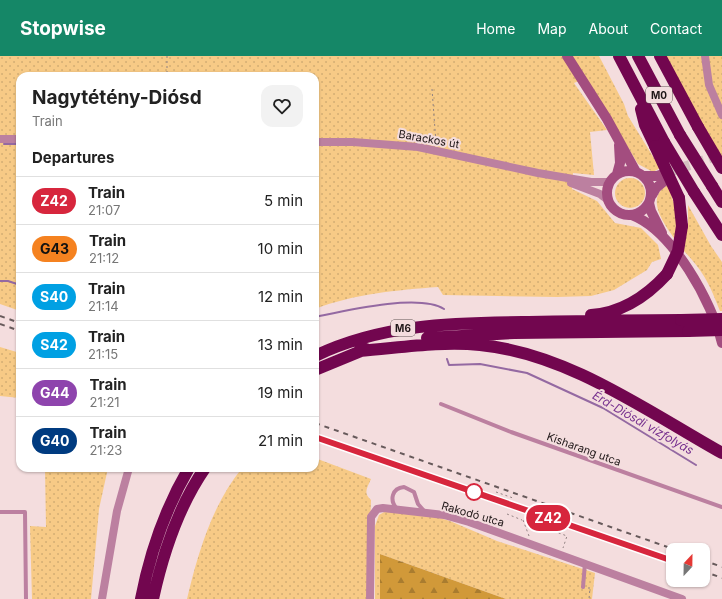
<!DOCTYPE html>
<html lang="en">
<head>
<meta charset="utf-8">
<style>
	:root { --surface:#fff; --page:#f2f2f2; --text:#222; --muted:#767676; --line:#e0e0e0; --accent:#158767 }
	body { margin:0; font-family:Inter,sans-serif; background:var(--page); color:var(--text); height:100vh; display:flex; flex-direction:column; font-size:15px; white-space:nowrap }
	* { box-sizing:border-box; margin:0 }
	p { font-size:13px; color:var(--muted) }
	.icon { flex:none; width:22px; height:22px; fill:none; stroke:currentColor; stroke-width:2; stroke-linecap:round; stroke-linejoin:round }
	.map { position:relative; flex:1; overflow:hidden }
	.drawer { position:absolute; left:16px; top:16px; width:303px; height:400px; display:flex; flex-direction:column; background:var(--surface); border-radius:12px; box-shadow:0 1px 3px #0004 }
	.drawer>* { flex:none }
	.badge { padding:0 8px; border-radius:13px; font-size:14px; line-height:26px }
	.needle { width:26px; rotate:22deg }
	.fabs { position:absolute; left:666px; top:487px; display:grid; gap:8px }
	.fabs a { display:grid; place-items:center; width:44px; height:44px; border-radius:8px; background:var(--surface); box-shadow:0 1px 3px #0004; font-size:20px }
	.map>.badge { position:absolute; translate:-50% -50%; box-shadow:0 0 0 2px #fff }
	h2 { padding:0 16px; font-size:15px; line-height:36px }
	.round { display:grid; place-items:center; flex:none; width:42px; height:42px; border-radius:12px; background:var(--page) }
	.headline { display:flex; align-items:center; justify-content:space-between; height:68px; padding:0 16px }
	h1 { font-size:19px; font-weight:700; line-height:30px }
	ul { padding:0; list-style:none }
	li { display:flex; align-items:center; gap:12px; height:48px; padding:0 16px; border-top:1px solid var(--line) }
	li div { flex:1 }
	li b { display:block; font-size:15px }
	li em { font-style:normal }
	li .badge { min-width:44px; font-weight:700; text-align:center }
	header { display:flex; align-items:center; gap:24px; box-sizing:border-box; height:56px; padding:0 20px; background:var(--accent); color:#fff }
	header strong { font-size:19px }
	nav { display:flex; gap:22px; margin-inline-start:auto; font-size:14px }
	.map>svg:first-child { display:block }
	.grass { fill:url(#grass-dots) }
	.forest { fill:url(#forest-firs) }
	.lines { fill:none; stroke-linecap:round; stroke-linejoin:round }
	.stream { stroke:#9469a2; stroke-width:2 }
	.secondary-tunnel { stroke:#d4bfc0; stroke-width:10; stroke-dasharray:10 5; stroke-linecap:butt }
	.path { stroke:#918182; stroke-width:1; stroke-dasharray:2 3; stroke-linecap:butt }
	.lane { stroke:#bc80a0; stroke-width:4 }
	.street { stroke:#bc80a0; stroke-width:8 }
	.secondary { stroke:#a34d7f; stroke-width:10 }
	.highway { stroke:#72064f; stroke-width:12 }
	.rail { stroke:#675a5b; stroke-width:2; stroke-dasharray:5 5; stroke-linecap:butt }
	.highway-bridge { stroke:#72064f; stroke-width:12 }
	.line-casing { stroke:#fff; stroke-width:9 }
	.line { stroke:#d7263d; stroke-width:6 }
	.stop-dot { fill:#fff; stroke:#d7263d; stroke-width:2 }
	.labels { text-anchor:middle; stroke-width:4; stroke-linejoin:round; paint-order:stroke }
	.shield { fill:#f4ddde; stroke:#5e5253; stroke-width:1 }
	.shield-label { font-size:10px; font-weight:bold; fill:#1e1617 }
	.street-label { font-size:11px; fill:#1e1617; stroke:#f4ddde }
	.water-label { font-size:12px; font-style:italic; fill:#77318f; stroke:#f4ddde }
</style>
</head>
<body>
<header>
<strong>Stopwise</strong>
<nav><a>Home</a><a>Map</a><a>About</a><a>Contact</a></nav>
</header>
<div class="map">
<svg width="722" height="543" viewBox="0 0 722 543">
	<defs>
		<pattern id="grass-dots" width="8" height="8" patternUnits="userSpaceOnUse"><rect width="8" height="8" fill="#f7ca86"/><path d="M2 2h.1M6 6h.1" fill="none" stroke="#d3ad73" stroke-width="1.8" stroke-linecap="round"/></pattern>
		<pattern id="forest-firs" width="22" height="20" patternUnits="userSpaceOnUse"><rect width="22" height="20" fill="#d19939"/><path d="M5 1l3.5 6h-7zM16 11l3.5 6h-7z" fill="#a97c2f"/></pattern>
	</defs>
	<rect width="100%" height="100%" fill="#f4ddde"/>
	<!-- grass -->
	<path class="grass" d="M0 0H599L624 48 628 60 660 112 653 116 638 108 586 22 574 27 607 74 590 76 594 119 573 117 572 133 597 145 615 167 641 172 658 189 661 203 652 206 647 214 614 234 591 240 557 241 443 239 438 231C398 234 353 238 315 253V20H20V255L0 248Z
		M664 0H722V105Z
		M615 137a15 15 0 1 1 30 0a15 15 0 1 1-30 0Z
		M668 129 676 154V185C666 170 643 142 668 129Z
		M688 149 711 190 722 206V255H720C709 227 704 216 683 194L688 167Z
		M0 291 20 297V342L0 340Z
		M315 402 371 423C367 432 363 437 371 444L368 543H187C198 497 212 449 242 412H315Z
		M45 412H108L99 453 91 543H32L30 470 46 471Z
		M386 455 436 461 450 465 497 485 595 517 592 543H506L380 498V543H375V470L379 459Z"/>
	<!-- forest -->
	<path class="forest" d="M380 498 506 543H380Z"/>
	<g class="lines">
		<!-- stream -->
		<path class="stream" d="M4 88H20
			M0 225H8L20 229
			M315 261C344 255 419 237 444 253
			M447 303 449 309 480 308 527 317 603 352 696 409"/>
		<!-- secondary-tunnel -->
		<path class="secondary-tunnel" d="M666 117 722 98"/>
		<!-- path -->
		<path class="path" d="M167 0V20
			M432 33 436 87
			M496 436 513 442
			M507 458 522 464
			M529 480 523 464 567 480 563 492
			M588 532H590L589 543"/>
		<!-- lane -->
		<path class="lane" d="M441 348 511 376 722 451
			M397 453C389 444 392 432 404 431L414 436 418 448 425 456
			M0 456H25L26 543
			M583 531 585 507"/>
		<!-- street -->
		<path class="street" d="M705 0 709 29 722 59
			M0 83H20
			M315 86H353L418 91 538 117 591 126H610
			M571 127 600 138 608 144
			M102 543 117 455 129 412
			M370 543 371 461 377 453 383 452 444 459 469 466 682 543"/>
		<!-- secondary -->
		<path class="secondary" d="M567 0 607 63 636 116
			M607 137a22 22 0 1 1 44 0a22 22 0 1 1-44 0Z
			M617 118 620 107 619 89
			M644 120H657L666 117
			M652 139 656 132 668 122
			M649 147 651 155 662 177
			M632 159C673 175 712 246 722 287"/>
		<!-- highway -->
		<path class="highway" d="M619 0 664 86
			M638 0 680 79
			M660 0 698 71
			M641 53 645 69 655 90
			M712 130 722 146
			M694 136 722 179
			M679 142 682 170
			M591 259C622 257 646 241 667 218
			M427 282 514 277 688 275
			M359 295C399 292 440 285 480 289 567 297 647 355 722 397
			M315 300C383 267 456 267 529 266 580 265 631 264 681 264
			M315 314 366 293
			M141 543C150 496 165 453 189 412
			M153 543C163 497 178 451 205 412"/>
		<!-- rail -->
		<path class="rail" d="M0 260 20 267
			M0 268 20 275
			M315 367 676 494
			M315 381 673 505
			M703 504 722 511
			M703 515 722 522"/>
		<!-- highway-bridge -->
		<path class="highway-bridge" d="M698 71 722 112
			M680 79 712 130
			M664 86 694 136
			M655 90 679 142
			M667 218 678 195 682 170
			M681 264 722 263
			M688 275 722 274"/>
	</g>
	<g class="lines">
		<!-- line casing -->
		<g class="line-casing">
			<path id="line" d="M315 381 673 505"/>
		</g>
		<!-- line -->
		<use href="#line" class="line"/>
	</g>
	<!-- markers -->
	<circle class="stop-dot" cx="474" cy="436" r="8"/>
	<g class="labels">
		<!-- shield labels -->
		<g class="shield">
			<rect x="646" y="31" width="26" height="16" rx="3"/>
			<rect x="391" y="264" width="24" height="16" rx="3"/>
		</g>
		<g class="shield-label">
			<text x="659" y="43">M0</text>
			<text x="403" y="276">M6</text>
		</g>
		<!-- street labels -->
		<g class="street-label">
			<text transform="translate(429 83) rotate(10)" y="4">Barackos út</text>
			<text transform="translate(584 393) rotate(20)" y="4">Kisharang utca</text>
			<text transform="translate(473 458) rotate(16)" y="4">Rakodó utca</text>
		</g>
		<!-- water labels -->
		<g class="water-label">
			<text transform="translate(643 367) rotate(30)" y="4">Érd-Diósdi vízfolyás</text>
		</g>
	</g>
</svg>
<div class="fabs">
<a><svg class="needle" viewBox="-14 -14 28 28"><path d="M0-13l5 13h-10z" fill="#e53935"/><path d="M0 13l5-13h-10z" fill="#767676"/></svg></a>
</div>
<b class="badge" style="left:548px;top:462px;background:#d7263d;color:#fff">Z42</b>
<section class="drawer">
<div class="headline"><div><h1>Nagytétény-Diósd</h1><p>Train</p></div><a class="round"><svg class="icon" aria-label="heart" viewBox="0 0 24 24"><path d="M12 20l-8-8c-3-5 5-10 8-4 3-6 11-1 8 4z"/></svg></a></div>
<h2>Departures</h2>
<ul>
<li><span class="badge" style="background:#d7263d;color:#fff">Z42</span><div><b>Train</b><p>21:07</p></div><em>5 min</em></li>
<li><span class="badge" style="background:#f58220;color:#111">G43</span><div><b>Train</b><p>21:12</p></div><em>10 min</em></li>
<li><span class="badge" style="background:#00a0e3;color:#fff">S40</span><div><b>Train</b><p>21:14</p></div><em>12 min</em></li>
<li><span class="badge" style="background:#00a0e3;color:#fff">S42</span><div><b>Train</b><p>21:15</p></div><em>13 min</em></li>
<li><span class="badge" style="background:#8e44ad;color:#fff">G44</span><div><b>Train</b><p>21:21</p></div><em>19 min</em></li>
<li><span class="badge" style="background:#003b80;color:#fff">G40</span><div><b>Train</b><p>21:23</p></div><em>21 min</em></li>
</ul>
</section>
</div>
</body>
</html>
